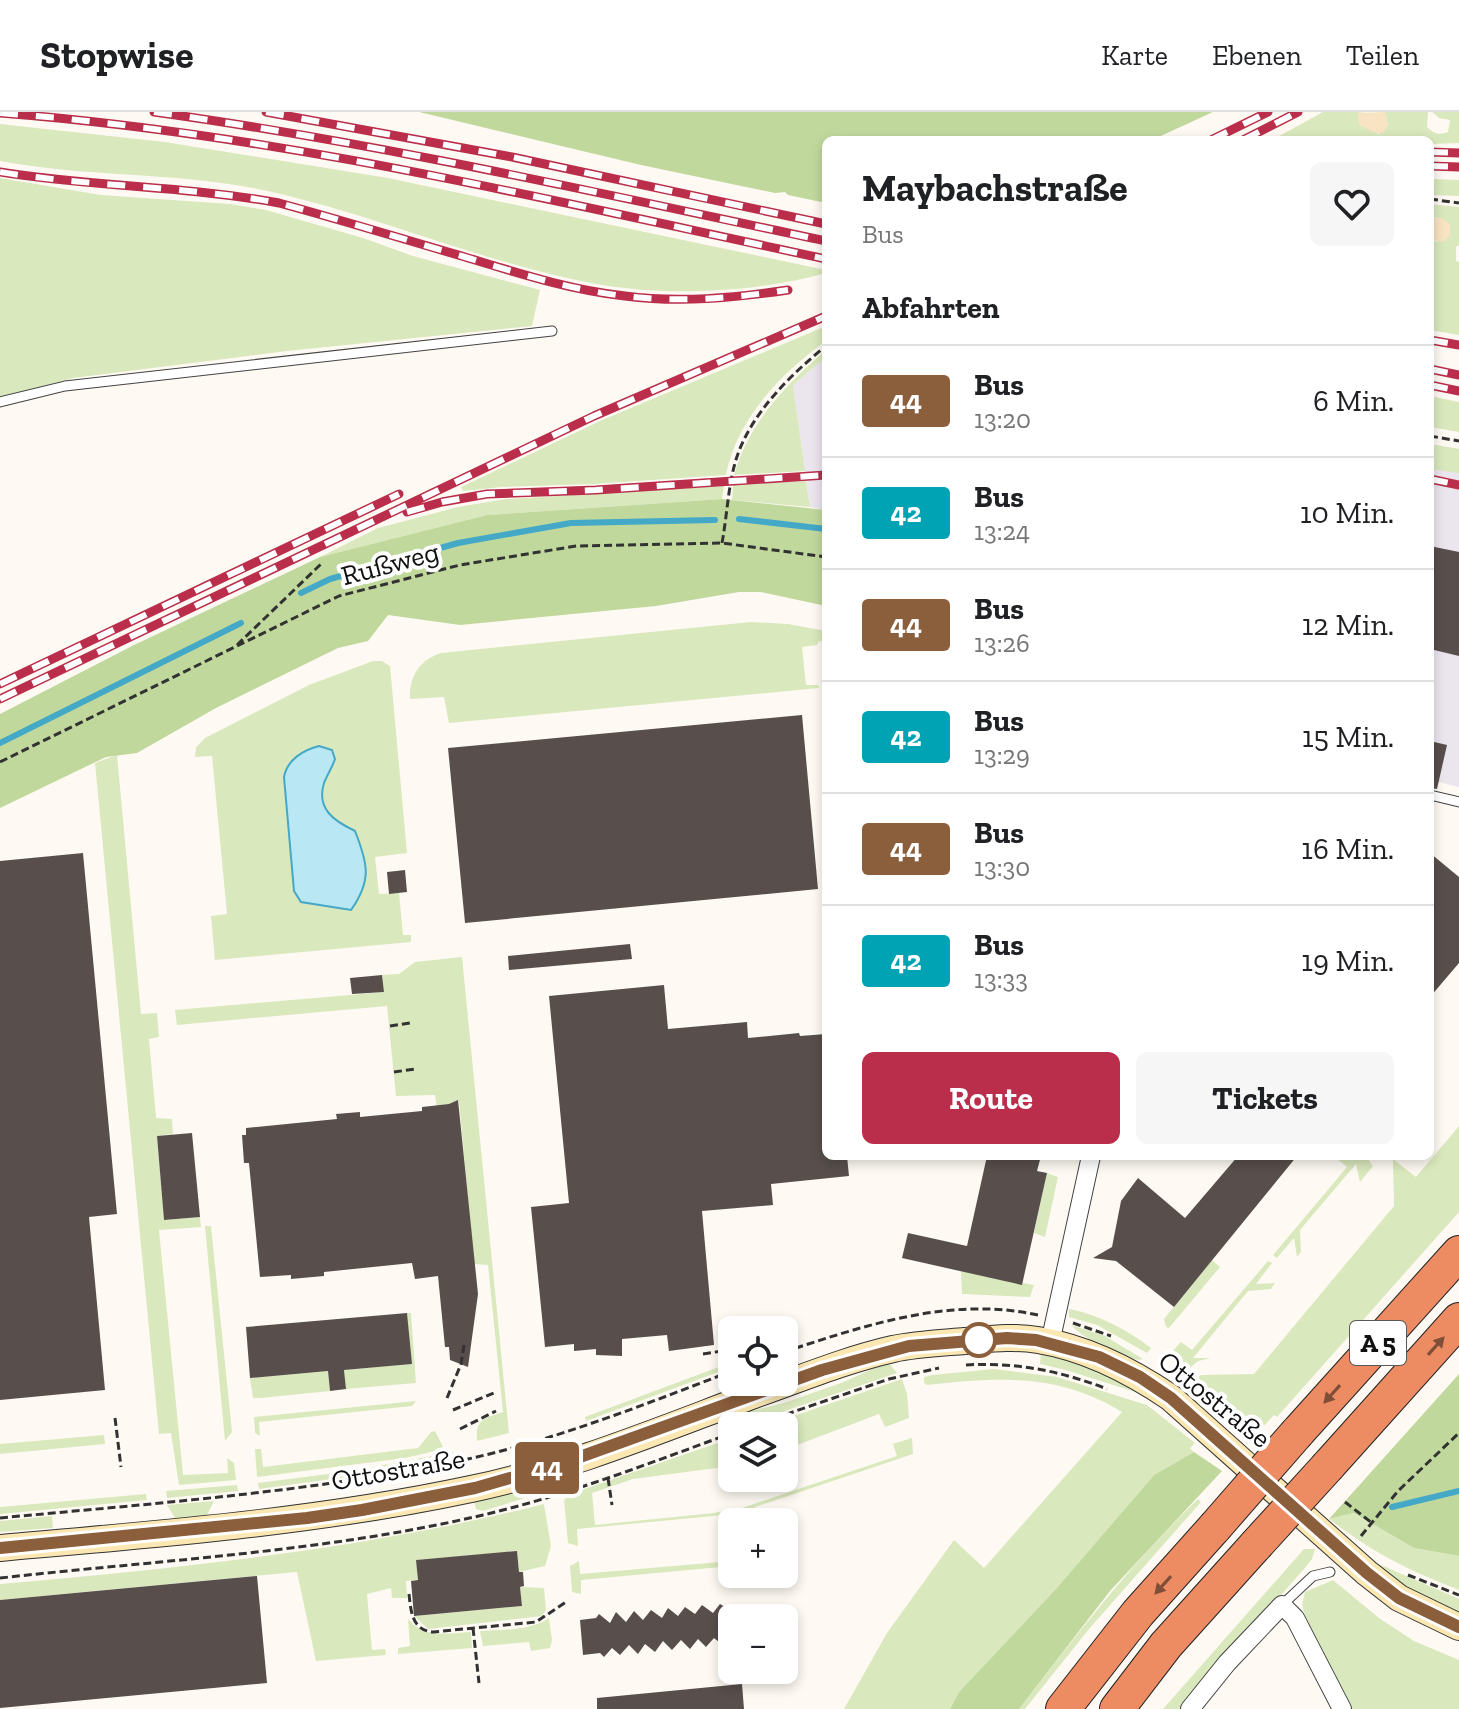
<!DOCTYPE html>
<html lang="de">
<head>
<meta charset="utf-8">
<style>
	:root { --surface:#fff; --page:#f6f6f6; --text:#202124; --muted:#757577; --line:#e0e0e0; --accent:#ba2d4b }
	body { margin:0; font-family:"Zilla Slab",serif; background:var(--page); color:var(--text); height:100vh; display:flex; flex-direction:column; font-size:30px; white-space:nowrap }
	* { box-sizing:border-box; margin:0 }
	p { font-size:26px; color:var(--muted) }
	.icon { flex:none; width:44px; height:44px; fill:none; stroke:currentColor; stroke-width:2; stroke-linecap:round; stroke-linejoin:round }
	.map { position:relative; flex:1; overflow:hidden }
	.side { position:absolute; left:822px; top:24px; width:612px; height:1024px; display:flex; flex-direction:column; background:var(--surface); border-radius:12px; box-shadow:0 4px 12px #0003 }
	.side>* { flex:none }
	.badge { padding:0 16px; border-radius:6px; font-size:28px; line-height:52px }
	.buttons { position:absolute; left:718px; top:1204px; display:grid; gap:16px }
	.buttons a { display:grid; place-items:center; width:80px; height:80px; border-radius:12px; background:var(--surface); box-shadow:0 4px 12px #0003; font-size:40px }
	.map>.badge { position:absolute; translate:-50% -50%; box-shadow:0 0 0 4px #fff }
	h2 { padding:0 40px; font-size:30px; line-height:72px }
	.round { display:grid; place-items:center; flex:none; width:84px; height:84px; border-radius:12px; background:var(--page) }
	.summary { display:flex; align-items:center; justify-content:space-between; height:136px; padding:0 40px }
	h1 { font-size:38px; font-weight:800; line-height:60px }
	.action { display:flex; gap:16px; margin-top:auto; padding:16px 40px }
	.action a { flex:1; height:92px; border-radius:12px; background:var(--accent); color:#fff; font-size:32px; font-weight:800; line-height:92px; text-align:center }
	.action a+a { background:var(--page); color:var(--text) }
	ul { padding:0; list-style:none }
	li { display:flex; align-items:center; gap:24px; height:112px; padding:0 40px; border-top:2px solid var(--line) }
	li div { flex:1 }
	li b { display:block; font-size:30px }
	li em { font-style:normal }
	li .badge { min-width:88px; font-weight:700; text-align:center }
	header { display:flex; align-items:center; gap:48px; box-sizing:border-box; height:112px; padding:0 40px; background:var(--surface); border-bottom:2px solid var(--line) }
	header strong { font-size:38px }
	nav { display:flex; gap:44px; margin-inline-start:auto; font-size:28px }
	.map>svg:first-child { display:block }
	.industrial { fill:#ebe5ee }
	.green { fill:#dae8bd }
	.forest { fill:#c1d89d }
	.sand { fill:#f8e3c2 }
	.water { fill:#bae7f4; stroke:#44a8c7; stroke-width:2 }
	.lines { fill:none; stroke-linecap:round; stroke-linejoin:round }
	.stream { stroke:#44a8c7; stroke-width:6 }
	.building { fill:#584f4c }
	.service-casing { stroke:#434343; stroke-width:11 }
	.minor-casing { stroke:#434343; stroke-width:20 }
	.secondary-casing { stroke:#323232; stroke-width:28 }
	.motorway-casing { stroke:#212121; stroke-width:36 }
	.path { stroke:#323232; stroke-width:3; stroke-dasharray:8 4; stroke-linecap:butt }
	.service { stroke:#fff; stroke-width:9 }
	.minor { stroke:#fff; stroke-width:18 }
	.secondary { stroke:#fbe7b2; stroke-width:26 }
	.motorway { stroke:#ed8b62; stroke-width:34 }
	.rail-casing { stroke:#ba2d4b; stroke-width:9 }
	.rail { stroke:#fff; stroke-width:6; stroke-dasharray:18; stroke-linecap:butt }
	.motorway-bridge-casing { stroke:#212121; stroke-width:36; stroke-linecap:butt }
	.motorway-bridge { stroke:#ed8b62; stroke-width:34 }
	.oneway { fill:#7e4e39 }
	.line-casing { stroke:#fff; stroke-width:18 }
	.line { stroke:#8b5e3c; stroke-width:12 }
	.stop-dot { fill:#fff; stroke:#8b5e3c; stroke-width:4 }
	.labels { text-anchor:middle; stroke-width:8; stroke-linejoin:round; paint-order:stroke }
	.shield { fill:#fff; stroke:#585858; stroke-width:2 }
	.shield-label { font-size:26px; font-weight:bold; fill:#101010 }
	.street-label { font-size:28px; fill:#101010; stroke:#fff }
</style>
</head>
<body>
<header>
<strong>Stopwise</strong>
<nav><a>Karte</a><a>Ebenen</a><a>Teilen</a></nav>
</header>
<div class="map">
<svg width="1459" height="1597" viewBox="0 0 1459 1597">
	<rect width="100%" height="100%" fill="#fefaf3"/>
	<!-- industrial -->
	<path class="industrial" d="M826 245V398L810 395 793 273Z
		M1430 332 1459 337V675L1430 668Z"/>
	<!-- green -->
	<path class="green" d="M1323 0H1366L1358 1 1370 18 1379 22 1388 13 1385 0H1428L1427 15C1434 22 1439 23 1448 20L1450 8 1439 6 1432 0H1459V31L1430 32V28H1272Z
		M0 12 165 30 388 66 826 158V161C755 181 664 185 591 171 476 149 368 99 253 76 169 60 84 65 0 49Z
		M0 66 101 83 230 92 266 98 363 126 413 144 540 178 532 214 287 239 73 266 0 285Z
		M1430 67 1459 68V84L1430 83Z
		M1430 92 1459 95V133L1456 135V149L1459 150V223L1430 218V128L1437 130 1442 106 1430 105Z
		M826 214V229C781 261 737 307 726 363L594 372 502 375 463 379 461 375 600 309Z
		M826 238V245L793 273 805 359 734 363C748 312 786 272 826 238Z
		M1430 284 1459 290V320L1430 315Z
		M1430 332 1459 337V361L1430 357Z
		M806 369 810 395 732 388 733 373Z
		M724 374 722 387 487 403 320 445 378 416 458 395 506 387Z
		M751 510 788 512 826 519V529H819L817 533 802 535 806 573H818L819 576 449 611 444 585 410 587C409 565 419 548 441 541Z
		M373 549H382L390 554 407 741 375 745 379 782 399 781 403 823H411V830L215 848 211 804 227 802 212 644 195 645 196 635 205 626 309 573Z
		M117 643 141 902 157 901 159 925 149 927 156 1006 172 1007 173 1022 157 1024 164 1108 200 1105 201 1115 159 1118 183 1363 228 1361 227 1346 234 1351 236 1368 179 1373 171 1321 159 1322 95 651Z
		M462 845 509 1321 477 1329C475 1307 485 1306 503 1300L488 1153 474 1152 459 989 437 997 435 983 396 984 387 894 177 913 175 898 384 880 382 863 399 862 415 850Z
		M1459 1014V1100L1277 1305 1274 1303 1247 1332 1194 1269 1201 1263 1254 1262 1394 1094 1393 1048 1389 1044 1416 1065Z
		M1338 1044H1366L1373 1054 1360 1070 1356 1052 1300 1118 1301 1140 1297 1145 1294 1126 1277 1146 1273 1143 1347 1055 1336 1046Z
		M1047 1061 1058 1065 1045 1125 1034 1121Z
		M205 1114H211L232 1320 225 1329Z
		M1212 1148 1220 1155 1169 1216 1166 1215 1164 1207Z
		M1268 1149 1272 1151 1256 1172 1275 1171 1271 1177 1248 1179 1193 1246H1211L1198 1249 1186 1259 1169 1243 1181 1230 1192 1238Z
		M961 1159 1034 1173 1030 1185 962 1182Z
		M1069 1197C1100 1203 1126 1217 1151 1236L1147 1241 1097 1213 1069 1205Z
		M407 1201H411L416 1271 346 1277 344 1258 411 1252Z
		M1071 1213 1105 1224 1143 1247C1126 1252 1083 1226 1071 1213Z
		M1041 1241 1084 1251 1154 1286 1066 1258 1040 1252Z
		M732 1250V1255L586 1309 585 1305Z
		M888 1250 897 1261 741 1314H732L730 1311 733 1303 784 1291 841 1271Z
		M994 1257 1057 1265 1147 1293 1195 1331 1190 1336 1194 1340 1154 1363 1055 1478 959 1580 950 1597H844L887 1521 954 1428 984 1456 1122 1300C1058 1261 999 1265 927 1273L924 1271V1265L932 1263Z
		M328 1259 330 1279 261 1286H253L250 1266Z
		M902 1267 907 1282 909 1306 885 1315 879 1302 784 1338V1314H764Z
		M416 1289 412 1294 259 1310 260 1324 255 1321 254 1305Z
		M435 1319 444 1337 405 1346 257 1365 255 1337H261L263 1355 418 1336 431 1320Z
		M104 1323 105 1332 0 1342V1332Z
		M732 1326V1354L633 1367 592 1381 595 1413 714 1401 742 1396 897 1344 893 1332 912 1326 913 1342 755 1395V1410H746L745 1401 577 1417 578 1434 568 1431 564 1388 570 1382Z
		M453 1340 454 1346 405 1357 259 1377 258 1371 351 1359Z
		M237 1373 238 1379 167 1386 166 1379Z
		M530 1374 539 1376 542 1381 483 1399 476 1397 474 1389Z
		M146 1382 147 1388 0 1402V1395Z
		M1198 1387 1201 1390 1089 1517 1025 1597H1019C1076 1524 1131 1451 1198 1387Z
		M214 1389 207 1403 175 1406 167 1393Z
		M544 1392 551 1434 545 1454 519 1460 517 1439 417 1448 418 1468 406 1469 407 1486H392L391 1476 367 1482 372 1538 385 1537 386 1543 316 1549 297 1460 0 1488V1472C183 1456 366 1437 544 1392Z
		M1352 1401 1414 1436 1459 1444V1478C1406 1457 1375 1442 1329 1407Z
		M52 1404 53 1416 0 1420V1409Z
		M1304 1437H1315L1312 1447 1304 1457 1180 1597H1163Z
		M1363 1445 1459 1487V1504L1408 1478Z
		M579 1449 580 1462 732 1449V1454L581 1468V1482L572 1480 570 1454Z
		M1333 1468 1379 1506 1414 1529 1459 1548V1597H1350L1307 1512 1302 1492 1305 1480Z
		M520 1475 544 1476 546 1498 542 1504 428 1517 414 1504 522 1494Z
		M549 1506 552 1528 550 1536 531 1539 529 1530 483 1534 480 1519C503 1517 531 1519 549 1506Z
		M408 1507C424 1527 448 1521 471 1520L472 1536 398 1542V1536L410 1534Z"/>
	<!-- forest -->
	<path class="forest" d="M419 0H1213L1152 28H826V91L788 83 785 80 775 81 641 53Z
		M722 387 826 398V494L761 480H739L656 494 460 513 388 503 368 529 338 536 216 596 137 641 106 645 0 696V602L134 533 320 445 487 403Z
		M1459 1262V1444L1414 1436 1353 1401 1329 1407Z
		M1194 1340 1222 1359 1110 1479 1019 1597H950L959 1580 1055 1478 1154 1363Z"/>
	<!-- sand -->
	<path class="sand" d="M1385 0 1388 13 1383 21H1376L1359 13 1358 1Z
		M1430 105 1442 106 1450 112V123L1444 130 1430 128Z"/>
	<!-- water -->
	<path class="water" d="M319 634 332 638 335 647C332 656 327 663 324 671 316 697 334 709 355 719 368 752 372 768 351 798L301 790 294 779 284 665C287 648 303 638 319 634Z"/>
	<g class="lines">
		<!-- stream -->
		<path class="stream" d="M739 407 826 417
			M301 481 330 467 458 431 571 411 715 408
			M0 631 241 511
			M1392 1395 1459 1379"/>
	</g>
	<!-- building -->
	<path class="building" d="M1430 434 1459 440V544L1430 537Z
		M802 603 818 777 465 811 448 636Z
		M1430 629 1447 633 1437 677 1430 676Z
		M83 741 117 1102 89 1105 105 1278 0 1288V749Z
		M1430 741 1459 765V851L1430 885Z
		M405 758 407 780 389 782 387 760Z
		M630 832 632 847 509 858 508 844Z
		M382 863 384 880 352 882 350 866Z
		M664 873 668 917 747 910 748 926 799 921 800 924 826 922V1044H847L849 1064 771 1072 773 1093 702 1099 714 1233 669 1239 667 1223 622 1227V1244L596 1243V1237L574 1239V1232L545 1235 531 1095 569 1091 549 884Z
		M458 988 478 1182 468 1255 450 1248 449 1235H445L438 1164 415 1167 412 1151 324 1160V1164L291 1167V1163L260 1165 249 1051H244L242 1023H246V1016L337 1007 336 1002 360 1000V1005L422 999V995L449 992Z
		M192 1021 200 1105 164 1108 157 1024Z
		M987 1044H1041L1037 1059 1047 1061 1022 1173 902 1146 908 1121 967 1134Z
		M1238 1044H1297L1174 1195 1116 1149 1093 1146 1112 1135 1121 1089 1138 1066 1185 1106Z
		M407 1201 412 1252 344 1258 346 1277 330 1279 328 1259 250 1266 246 1215Z
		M517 1439 519 1460H523L524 1474 520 1475 522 1494 414 1504 411 1469 418 1468 416 1448Z
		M257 1464 267 1571 0 1596V1488Z
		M720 1492 732 1499V1529L724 1534 714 1526 706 1535 698 1527 690 1537 681 1528 672 1538 663 1529 655 1540 645 1532 638 1542 629 1533 620 1543 612 1536 604 1545 600 1541 583 1543 580 1508 596 1506 599 1502 610 1511 616 1500 626 1510 634 1499 643 1508 651 1498 662 1506 668 1496 678 1504 685 1495 695 1502 702 1493 713 1501Z
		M742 1572 744 1597H597V1586Z"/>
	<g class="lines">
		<!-- service casing -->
		<g class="service-casing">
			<path id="service" d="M0 290 65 274 552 219
				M1430 683 1459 690
				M1282 1493 1313 1464 1330 1460"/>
		</g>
		<!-- minor casing -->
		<g class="minor-casing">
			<path id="minor" d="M1050 1231 1091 1044
				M1190 1597 1227 1551 1282 1493 1295 1506 1342 1597"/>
		</g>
		<!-- secondary casing -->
		<g class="secondary-casing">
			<path id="secondary" d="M0 1436C158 1422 316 1410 471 1377 564 1358 665 1316 754 1283 800 1267 845 1248 893 1237 916 1232 941 1231 965 1229 990 1227 1014 1224 1038 1228 1087 1236 1130 1258 1171 1286L1367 1461 1399 1486 1459 1515"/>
		</g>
		<!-- motorway casing -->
		<g class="motorway-casing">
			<path id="motorway" d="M1297 1321 1459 1141
				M1328 1354 1459 1208
				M1063 1597 1138 1501 1215 1415
				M1117 1597 1166 1533 1256 1433"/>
		</g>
		<!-- path -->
		<path class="path" d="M1430 87 1459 91
			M1430 324 1459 329
			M722 431C727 404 728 376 735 351 748 304 790 263 826 234
			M237 533 321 452
			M0 650 339 484 460 453 576 434 722 431 826 445
			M390 914 410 911
			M394 960 415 957
			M1073 1211 1111 1224
			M784 1240C866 1213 951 1184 1038 1203
			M703 1242 722 1239 726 1249
			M966 1253C1016 1250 1061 1259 1107 1277
			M447 1286 461 1252 464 1233
			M453 1298 496 1280
			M115 1306 121 1355
			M752 1314 889 1267 939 1256
			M460 1317 496 1299
			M608 1366 612 1393
			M1345 1390 1372 1411
			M0 1406C156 1391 315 1380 468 1347 558 1327 646 1292 732 1259
			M1361 1424 1398 1379 1459 1321
			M1408 1463 1459 1483
			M0 1466C161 1448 325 1440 483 1403 568 1383 650 1351 732 1321
			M409 1482C411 1500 412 1518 433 1520L536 1510 566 1490
			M473 1516 479 1571"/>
		<!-- service -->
		<use href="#service" class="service"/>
		<!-- minor -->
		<use href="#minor" class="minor"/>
		<!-- secondary -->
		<use href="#secondary" class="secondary"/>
		<!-- motorway -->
		<use href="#motorway" class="motorway"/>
		<!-- rail casing -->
		<g class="rail-casing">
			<path id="rail" d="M154 0C380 31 603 82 826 129
				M266 0 512 45 826 112
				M0 1C279 22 553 89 826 147
				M1211 28 1268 0
				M1243 28 1298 0
				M1430 40 1459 41
				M1430 54 1459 55
				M0 60C92 75 187 74 279 91 341 108 403 127 465 145 518 161 570 178 625 184 680 191 733 186 788 178
				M1430 228 1459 233
				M1430 257 1459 263
				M1430 273 1459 279
				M1430 367 1459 373
				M407 400 442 390 487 382 596 378 826 363
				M0 572 399 382
				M0 587 594 304 826 204"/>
		</g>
		<!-- rail -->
		<use href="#rail" class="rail"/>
		<!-- motorway-bridge casing -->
		<g class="motorway-bridge-casing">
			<path id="motorway-bridge" d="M1215 1415 1297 1321
				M1256 1433 1328 1354"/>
		</g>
		<!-- motorway-bridge -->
		<use href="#motorway-bridge" class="motorway-bridge"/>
	</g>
	<!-- one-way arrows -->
	<defs><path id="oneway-solid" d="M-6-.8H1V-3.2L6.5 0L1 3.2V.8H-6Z" transform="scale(2)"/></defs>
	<g class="oneway">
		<use href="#oneway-solid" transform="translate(1436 1234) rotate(-48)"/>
		<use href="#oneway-solid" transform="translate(1332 1282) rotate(132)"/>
		<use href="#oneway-solid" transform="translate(1163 1473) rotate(132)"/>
	</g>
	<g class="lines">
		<!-- line casing -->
		<g class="line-casing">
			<path id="line" d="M0 1436 307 1406 362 1398 475 1376 563 1351 822 1258 909 1234 1007 1226 1036 1228 1099 1245 1140 1265 1171 1286 1367 1461 1399 1486 1459 1515"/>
		</g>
		<!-- line -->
		<use href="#line" class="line"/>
	</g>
	<!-- markers -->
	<circle class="stop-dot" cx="979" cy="1228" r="16"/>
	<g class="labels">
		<!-- shield labels -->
		<rect class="shield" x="1350" y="1209" width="56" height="44" rx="6"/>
		<g class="shield-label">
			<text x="1378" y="1240">A 5</text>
		</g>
		<!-- street labels -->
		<g class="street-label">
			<text transform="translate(390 451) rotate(-15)" y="10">Rußweg</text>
			<text transform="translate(1215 1287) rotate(39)" y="10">Ottostraße</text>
			<text transform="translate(398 1357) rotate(-10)" y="10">Ottostraße</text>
		</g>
	</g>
</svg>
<div class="buttons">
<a><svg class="icon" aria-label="locate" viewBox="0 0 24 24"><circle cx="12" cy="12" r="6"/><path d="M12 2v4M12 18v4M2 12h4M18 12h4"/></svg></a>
<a><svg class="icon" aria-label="layers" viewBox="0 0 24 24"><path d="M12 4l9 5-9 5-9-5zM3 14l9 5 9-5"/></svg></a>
<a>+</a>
<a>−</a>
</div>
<b class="badge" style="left:547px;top:1356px;background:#8b5e3c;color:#fff">44</b>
<section class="side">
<div class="summary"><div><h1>Maybachstraße</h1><p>Bus</p></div><a class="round"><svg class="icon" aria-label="heart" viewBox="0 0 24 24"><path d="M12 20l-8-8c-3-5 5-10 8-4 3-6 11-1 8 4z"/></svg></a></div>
<h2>Abfahrten</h2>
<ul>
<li><span class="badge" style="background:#8b5e3c;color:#fff">44</span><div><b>Bus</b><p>13:20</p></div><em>6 Min.</em></li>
<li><span class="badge" style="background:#00a3b4;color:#fff">42</span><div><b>Bus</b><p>13:24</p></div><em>10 Min.</em></li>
<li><span class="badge" style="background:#8b5e3c;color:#fff">44</span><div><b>Bus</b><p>13:26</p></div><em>12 Min.</em></li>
<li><span class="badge" style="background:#00a3b4;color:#fff">42</span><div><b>Bus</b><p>13:29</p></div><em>15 Min.</em></li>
<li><span class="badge" style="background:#8b5e3c;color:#fff">44</span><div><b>Bus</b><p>13:30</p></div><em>16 Min.</em></li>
<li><span class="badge" style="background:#00a3b4;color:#fff">42</span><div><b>Bus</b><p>13:33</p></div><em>19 Min.</em></li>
</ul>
<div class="action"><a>Route</a><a>Tickets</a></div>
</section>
</div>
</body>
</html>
